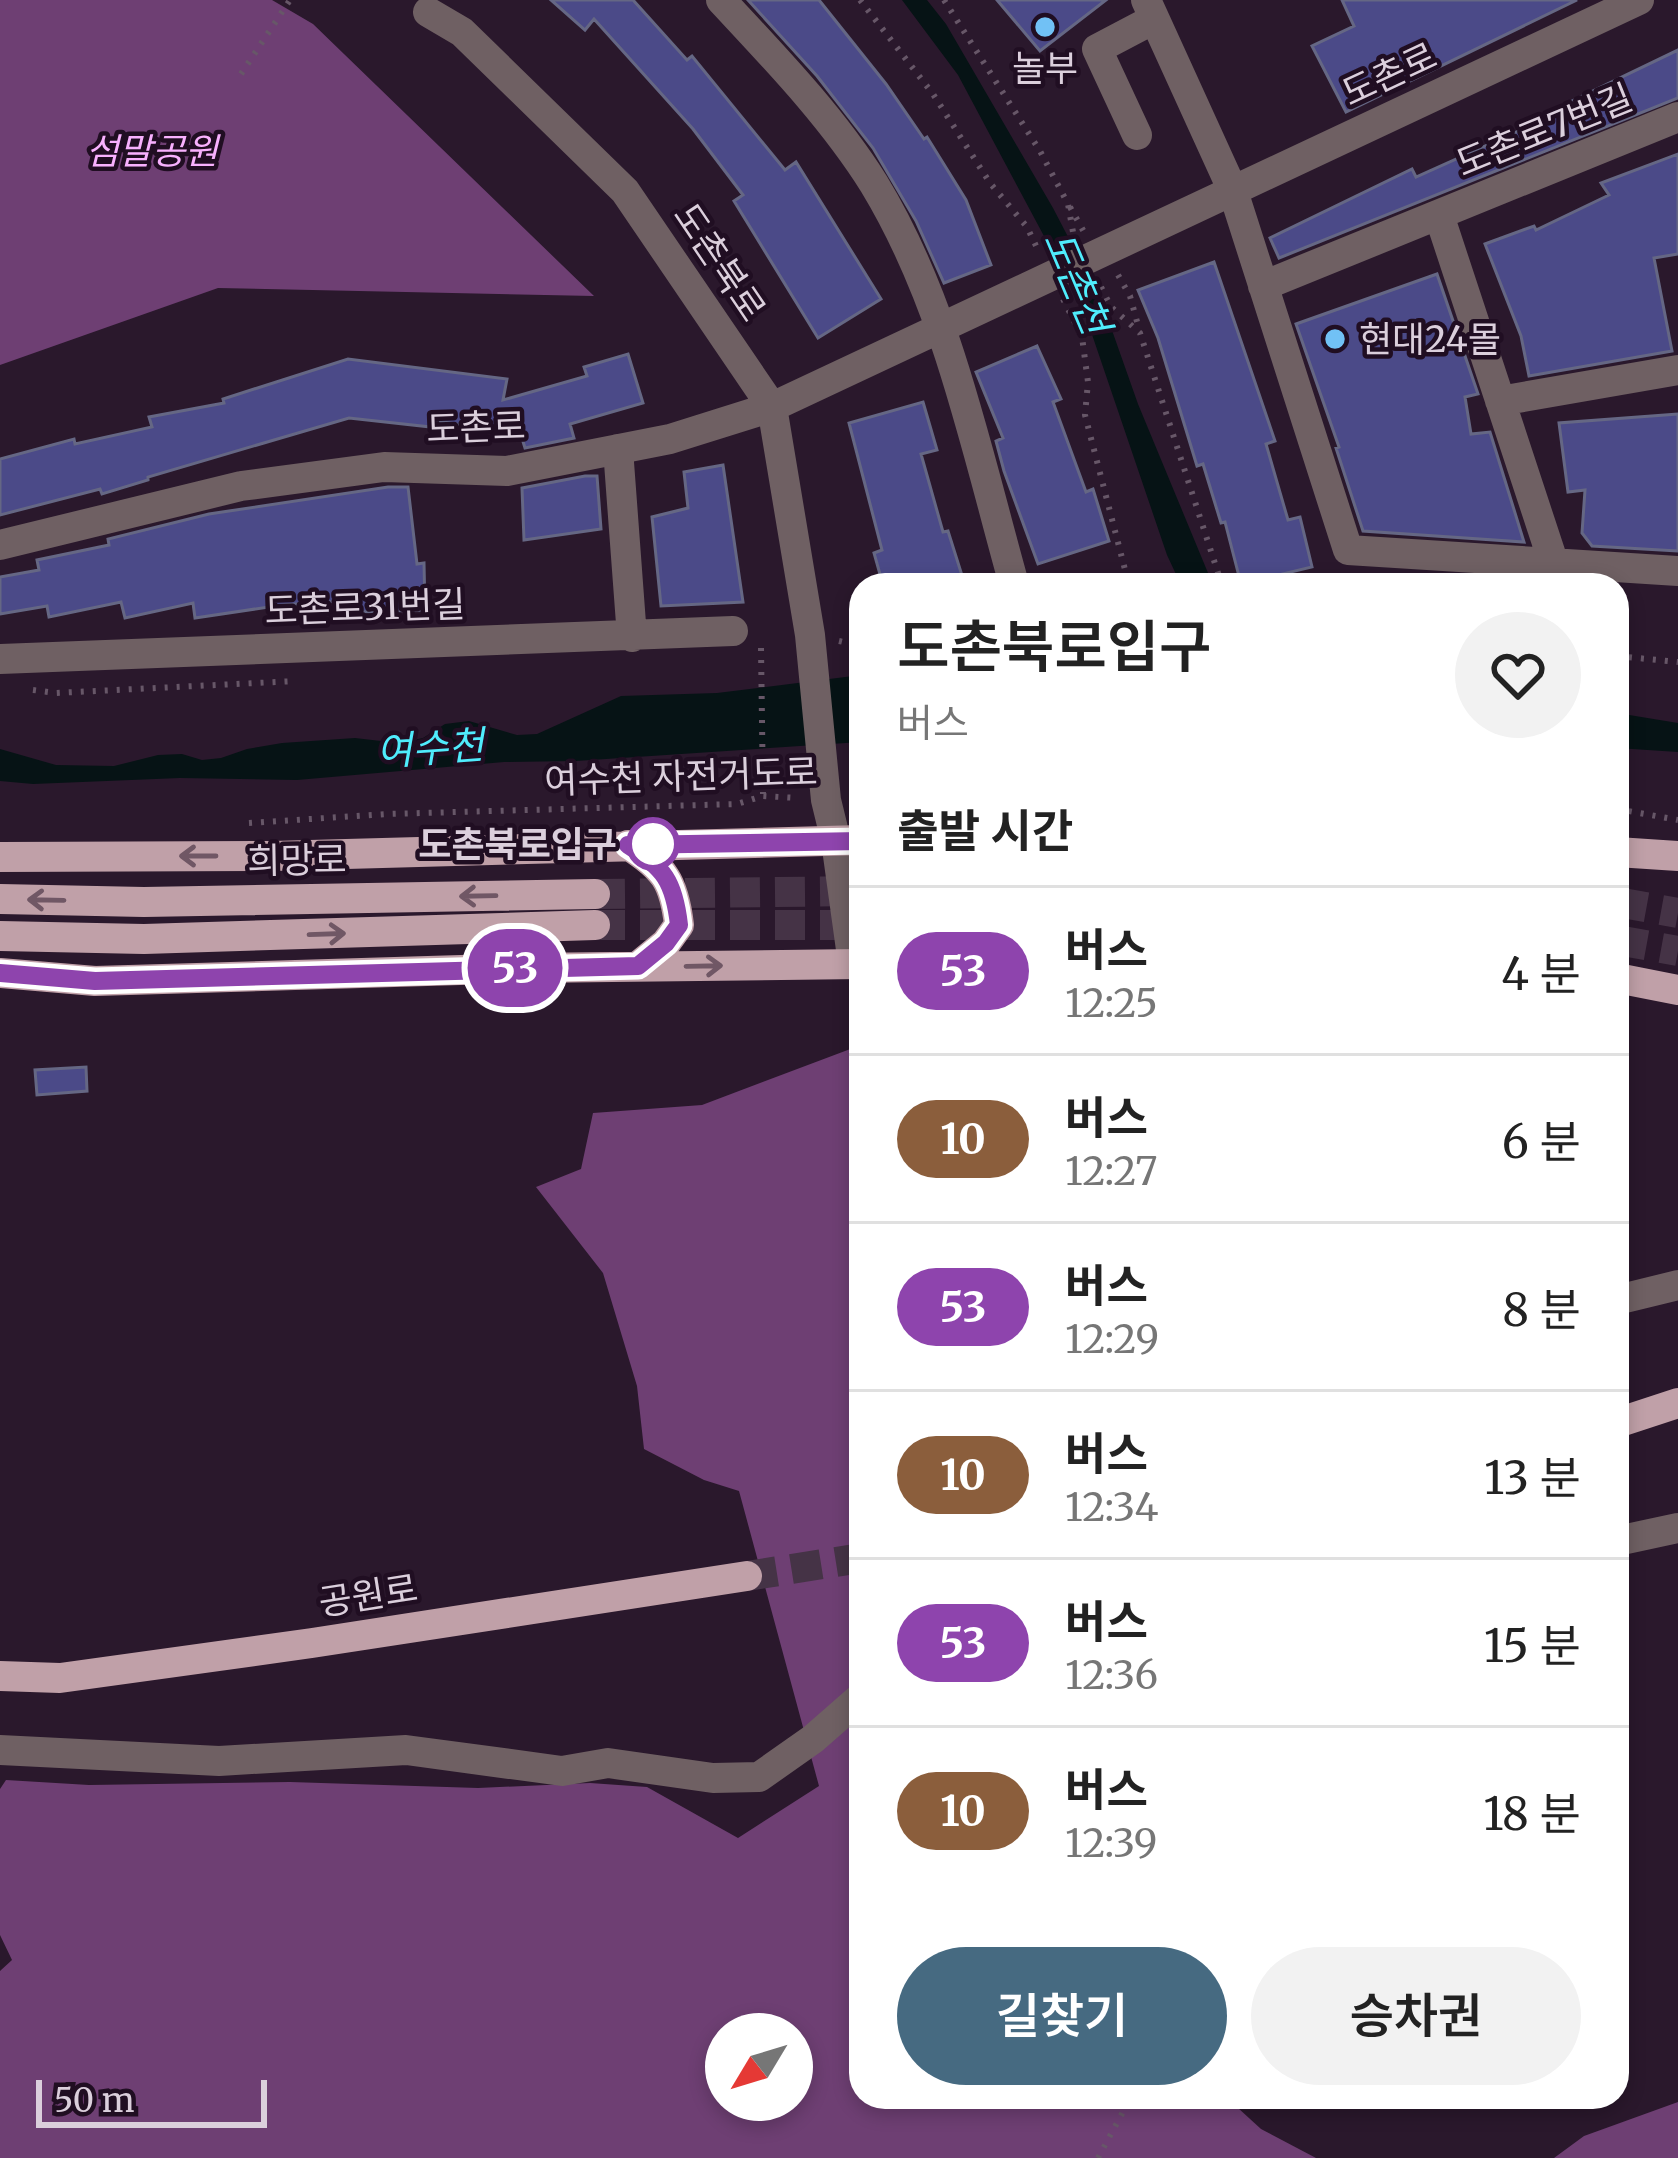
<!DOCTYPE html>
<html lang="ko">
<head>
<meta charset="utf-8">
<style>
	:root { --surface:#fff; --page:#f2f2f2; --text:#222; --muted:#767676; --line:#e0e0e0; --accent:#466a81 }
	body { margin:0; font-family:Merriweather,"Noto Sans KR",serif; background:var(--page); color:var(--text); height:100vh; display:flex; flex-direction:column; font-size:45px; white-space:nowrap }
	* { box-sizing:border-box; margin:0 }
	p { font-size:39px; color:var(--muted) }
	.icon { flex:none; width:66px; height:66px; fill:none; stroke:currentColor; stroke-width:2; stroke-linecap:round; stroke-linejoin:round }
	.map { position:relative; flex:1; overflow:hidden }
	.details { position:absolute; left:849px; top:573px; width:780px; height:1536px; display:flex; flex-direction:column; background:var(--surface); border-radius:36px; box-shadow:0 6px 18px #0003 }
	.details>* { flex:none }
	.badge { padding:0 24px; border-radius:39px; font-size:42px; line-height:78px }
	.needle { width:78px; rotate:232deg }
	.tools { position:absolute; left:705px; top:2013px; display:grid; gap:24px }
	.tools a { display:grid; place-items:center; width:108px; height:108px; border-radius:50%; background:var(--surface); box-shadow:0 6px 18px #0003; font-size:60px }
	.scale { position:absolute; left:36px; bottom:30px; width:231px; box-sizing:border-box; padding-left:12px; border:6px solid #dbcfdc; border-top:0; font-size:33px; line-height:42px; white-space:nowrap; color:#dbcfdc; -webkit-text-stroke:9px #200e22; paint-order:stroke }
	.map>.badge { position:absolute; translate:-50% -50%; box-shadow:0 0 0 6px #fff }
	h2 { padding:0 48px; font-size:45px; line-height:108px }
	.round { display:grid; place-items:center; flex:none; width:126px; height:126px; border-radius:63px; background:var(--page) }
	.overview { display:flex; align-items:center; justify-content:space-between; height:204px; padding:0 48px }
	h1 { font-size:57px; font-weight:600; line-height:90px }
	.cta { display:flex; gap:24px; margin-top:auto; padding:24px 48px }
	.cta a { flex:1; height:138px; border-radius:72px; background:var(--accent); color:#fff; font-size:48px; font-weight:600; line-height:138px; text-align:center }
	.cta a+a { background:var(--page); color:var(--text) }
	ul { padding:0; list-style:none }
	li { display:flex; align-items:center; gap:36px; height:168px; padding:0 48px; border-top:3px solid var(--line) }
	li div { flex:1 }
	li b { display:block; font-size:45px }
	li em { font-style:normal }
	li .badge { min-width:132px; font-weight:700; text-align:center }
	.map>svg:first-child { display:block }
	.forest { fill:#6e3f73; fill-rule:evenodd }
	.water { fill:#061315 }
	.building { fill:#4b4a88; stroke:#656784; stroke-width:3 }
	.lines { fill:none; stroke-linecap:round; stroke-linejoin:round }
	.major-tunnel { stroke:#453346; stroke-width:30; stroke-dasharray:30 15; stroke-linecap:butt }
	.path { stroke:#675768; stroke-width:6; stroke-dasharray:3 9; stroke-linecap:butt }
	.minor { stroke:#6f6063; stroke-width:30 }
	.major { stroke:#c0a0a8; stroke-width:30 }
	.oneway { stroke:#705765 }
	.line-casing { stroke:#fff; stroke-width:27 }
	.line { stroke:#8e44ad; stroke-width:18 }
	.poi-dot { fill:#71c1f5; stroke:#200e22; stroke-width:4.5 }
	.stop-dot { fill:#fff; stroke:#8e44ad; stroke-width:6 }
	.labels { text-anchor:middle; stroke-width:9; stroke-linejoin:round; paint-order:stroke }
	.poi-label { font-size:36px; fill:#dbcfdc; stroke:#200e22 }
	.street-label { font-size:36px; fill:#dbcfdc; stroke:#200e22 }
	.park-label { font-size:36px; font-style:italic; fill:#f8b1fe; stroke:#200e22 }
	.stop-label { font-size:36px; font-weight:bold; fill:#dbcfdc; stroke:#200e22; text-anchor:end }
	.water-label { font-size:39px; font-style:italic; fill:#4fecfc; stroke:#200e22 }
</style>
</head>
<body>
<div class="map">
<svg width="1678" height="2158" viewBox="0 0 1678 2158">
	<rect width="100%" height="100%" fill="#2a182c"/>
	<!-- forest -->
	<path class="forest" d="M0 0H272L313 24 594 296 218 288 0 365Z
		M861 1045V2097H1226L1261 2129 1316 2158H0V1971L12 1960 0 1935V1789L6 1780 89 1785 290 1782 478 1788 590 1783 647 1787 738 1838 819 1786 739 1491 704 1480 644 1449 637 1386 603 1273 536 1187 581 1169 593 1113 702 1105ZM726 2034H792V2100H726Z
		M1678 2102V2158H1554L1584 2136Z"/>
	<!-- water -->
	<path class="water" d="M902 0H927L946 24 1053 208 1102 302 1138 404 1213 585H1181L1167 555 1084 311 958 75Z
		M861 675V742L576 761 504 762 297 780 180 778 33 784 0 781V749L56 765 114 766 158 755 182 754 202 760 221 758 247 749 282 743 355 738 398 743 423 738 445 724 469 721 517 735 537 734 621 696 717 693Z
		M1617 713 1678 723V752L1617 748Z"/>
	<!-- building -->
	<path class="building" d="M551 0H633L687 60 692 56 785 170 796 162 881 299 818 338 734 201 743 195 693 129 594 19 585 30Z
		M748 0H819L886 84 924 139 927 137 966 200 991 265 944 283 916 221 873 148 817 76Z
		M997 0H1106L1040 51Z
		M1342 0H1577L1346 112 1312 46 1354 26Z
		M1678 50V98L1279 258 1270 238 1412 169 1416 177 1572 107 1570 102Z
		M1678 154V254L1654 258 1672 351 1529 376 1521 336 1485 244 1534 226 1536 230 1609 195 1601 183Z
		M1214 262 1275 441 1266 444 1288 520 1300 517 1312 567 1241 584 1225 522 1221 523 1203 464 1197 466 1158 338 1138 290Z
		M1437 274 1478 394 1465 397 1471 434 1490 432 1524 542 1363 531 1336 448 1339 447 1296 324Z
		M1037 346 1061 399 1053 402 1086 492 1093 489 1109 541 1038 564 1004 471 996 441 1003 438 976 372Z
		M628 354 643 403 570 424 574 438 525 448 521 435 432 420 431 427 349 418 148 477V480L102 494 100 489 0 515V459L74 439 75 444 152 427 149 417 224 403 223 399 348 359 507 379 503 400 587 376 584 367Z
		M923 402 937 450 921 454 943 532 948 531 965 585H883L874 553 882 550 849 423Z
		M1678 414V551L1592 546 1582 533 1585 490 1568 492 1559 423Z
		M723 465 743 602 661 606 652 517 688 508 684 472Z
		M585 476H597L601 529 524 540 522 488Z
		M388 487H408L417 564 424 563 425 610 355 612V600L282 605 195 618 193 603 125 618 121 602 49 617 47 606 0 614V577L39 570 37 560 109 545 108 539 209 514Z
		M86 1067 87 1091 37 1095 35 1070Z"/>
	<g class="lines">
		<!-- major-tunnel -->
		<path class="major-tunnel" d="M595 894 861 891
			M1617 902 1678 913
			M595 925H861
			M1617 940 1678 951
			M747 1576 861 1558"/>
		<!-- path -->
		<path class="path" d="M860 0 933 94 990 183 1027 227 1038 250
			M944 0 1040 151 1068 204 1073 232
			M241 74 290 0
			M1070 207 1084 232
			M1118 275 1130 296 1139 329
			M1101 287 1111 307 1140 333 1222 585
			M1063 299 1082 337 1088 382 1085 415 1129 585
			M839 641 861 646
			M761 648 763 794
			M1617 656 1678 662
			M33 690 56 693 296 681
			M1617 809 1678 820
			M249 823 387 814 737 804 763 796 798 798
			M1098 2158 1131 2097"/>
		<!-- minor -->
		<path class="minor" d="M721 0C775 58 832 117 874 184 947 304 976 449 1014 584
			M1146 0 1233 191 1348 550 1678 571
			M428 12 462 32 625 191 772 407 810 635 826 800 836 841 853 964
			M1137 135 1097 49 1154 19
			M1439 215 1553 561
			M1263 286 1678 117
			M1500 401 1678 370
			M618 449 632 637
			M0 545 241 486 384 467 507 471 670 439 772 407 1639 0
			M0 659 733 631
			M1617 1300 1678 1285
			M1617 1541 1678 1528
			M0 1750 219 1761 406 1750 562 1771 608 1763 713 1778 759 1777 813 1739 861 1697"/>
		<!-- major -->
		<path class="major" d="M628 845C664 868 674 881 679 925L666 943 638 966
			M1617 852 1678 856
			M0 857 273 856 861 840
			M0 899 144 902 595 894
			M0 936 144 939 595 925
			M0 973 95 981 525 968 861 964
			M1617 978 1678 990
			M1617 1423 1678 1403
			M0 1676 60 1678 312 1643 747 1576"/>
	</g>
	<!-- one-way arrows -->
	<defs><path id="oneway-shaft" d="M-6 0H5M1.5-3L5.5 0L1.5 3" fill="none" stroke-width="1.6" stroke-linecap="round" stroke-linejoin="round" transform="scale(3)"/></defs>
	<g class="oneway">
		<use href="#oneway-shaft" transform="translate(198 856) rotate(180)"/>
		<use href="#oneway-shaft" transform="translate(478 896) rotate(179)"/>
		<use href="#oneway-shaft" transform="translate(46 900) rotate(-179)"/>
		<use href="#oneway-shaft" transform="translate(327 934) rotate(-2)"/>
		<use href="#oneway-shaft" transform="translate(704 966) rotate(-1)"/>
	</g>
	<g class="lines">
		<!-- line casing -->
		<g class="line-casing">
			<path id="line" d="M0 973 95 981 638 966 666 943 679 925C674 881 664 868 628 845L861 841"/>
		</g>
		<!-- line -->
		<use href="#line" class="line"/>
	</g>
	<!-- markers -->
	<g class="poi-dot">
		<circle cx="1045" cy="27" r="12"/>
		<circle cx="1335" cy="339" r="12"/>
	</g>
	<circle class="stop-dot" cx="653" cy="844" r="24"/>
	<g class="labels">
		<!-- poi labels -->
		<g class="poi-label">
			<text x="1045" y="81">놀부</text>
			<text x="1359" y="352" text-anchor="start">현대24몰</text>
		</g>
		<!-- street labels -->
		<g class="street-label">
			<text transform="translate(1389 74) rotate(-25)" y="13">도촌로</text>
			<text transform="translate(1544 130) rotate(-22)" y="13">도촌로7번길</text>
			<text transform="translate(720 262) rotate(56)" y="13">도촌북로</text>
			<text transform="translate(476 427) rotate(-2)" y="13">도촌로</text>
			<text transform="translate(365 607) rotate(-2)" y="13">도촌로31번길</text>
			<text transform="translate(681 776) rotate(-2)" y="13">여수천 자전거도로</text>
			<text transform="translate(297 860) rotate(-1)" y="13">희망로</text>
			<text transform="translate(368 1595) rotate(-9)" y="13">공원로</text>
		</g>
		<!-- park labels -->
		<g class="park-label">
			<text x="152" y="164">섬말공원</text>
		</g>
		<!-- stop labels -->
		<g class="stop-label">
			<text x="617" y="857">도촌북로입구</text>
		</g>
		<!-- water labels -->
		<g class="water-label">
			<text transform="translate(1077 282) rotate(67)" y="14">도촌천</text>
			<text transform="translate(430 748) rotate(-4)" y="14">여수천</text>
		</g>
	</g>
</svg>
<div class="tools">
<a><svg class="needle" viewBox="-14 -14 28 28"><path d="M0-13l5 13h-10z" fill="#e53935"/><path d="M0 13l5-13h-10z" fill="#767676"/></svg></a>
</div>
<div class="scale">50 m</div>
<b class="badge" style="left:515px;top:968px;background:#8e44ad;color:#fff">53</b>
<section class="details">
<div class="overview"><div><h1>도촌북로입구</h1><p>버스</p></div><a class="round"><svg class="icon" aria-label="heart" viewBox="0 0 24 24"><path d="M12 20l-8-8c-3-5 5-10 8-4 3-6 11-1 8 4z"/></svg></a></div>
<h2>출발 시간</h2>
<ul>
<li><span class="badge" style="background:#8e44ad;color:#fff">53</span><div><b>버스</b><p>12:25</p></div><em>4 분</em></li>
<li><span class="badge" style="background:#8b5e3c;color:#fff">10</span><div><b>버스</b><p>12:27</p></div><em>6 분</em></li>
<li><span class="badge" style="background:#8e44ad;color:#fff">53</span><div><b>버스</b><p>12:29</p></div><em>8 분</em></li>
<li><span class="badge" style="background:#8b5e3c;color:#fff">10</span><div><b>버스</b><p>12:34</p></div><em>13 분</em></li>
<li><span class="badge" style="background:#8e44ad;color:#fff">53</span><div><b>버스</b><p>12:36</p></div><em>15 분</em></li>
<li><span class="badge" style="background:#8b5e3c;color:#fff">10</span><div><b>버스</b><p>12:39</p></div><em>18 분</em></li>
</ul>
<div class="cta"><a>길찾기</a><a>승차권</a></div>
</section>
</div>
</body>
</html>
